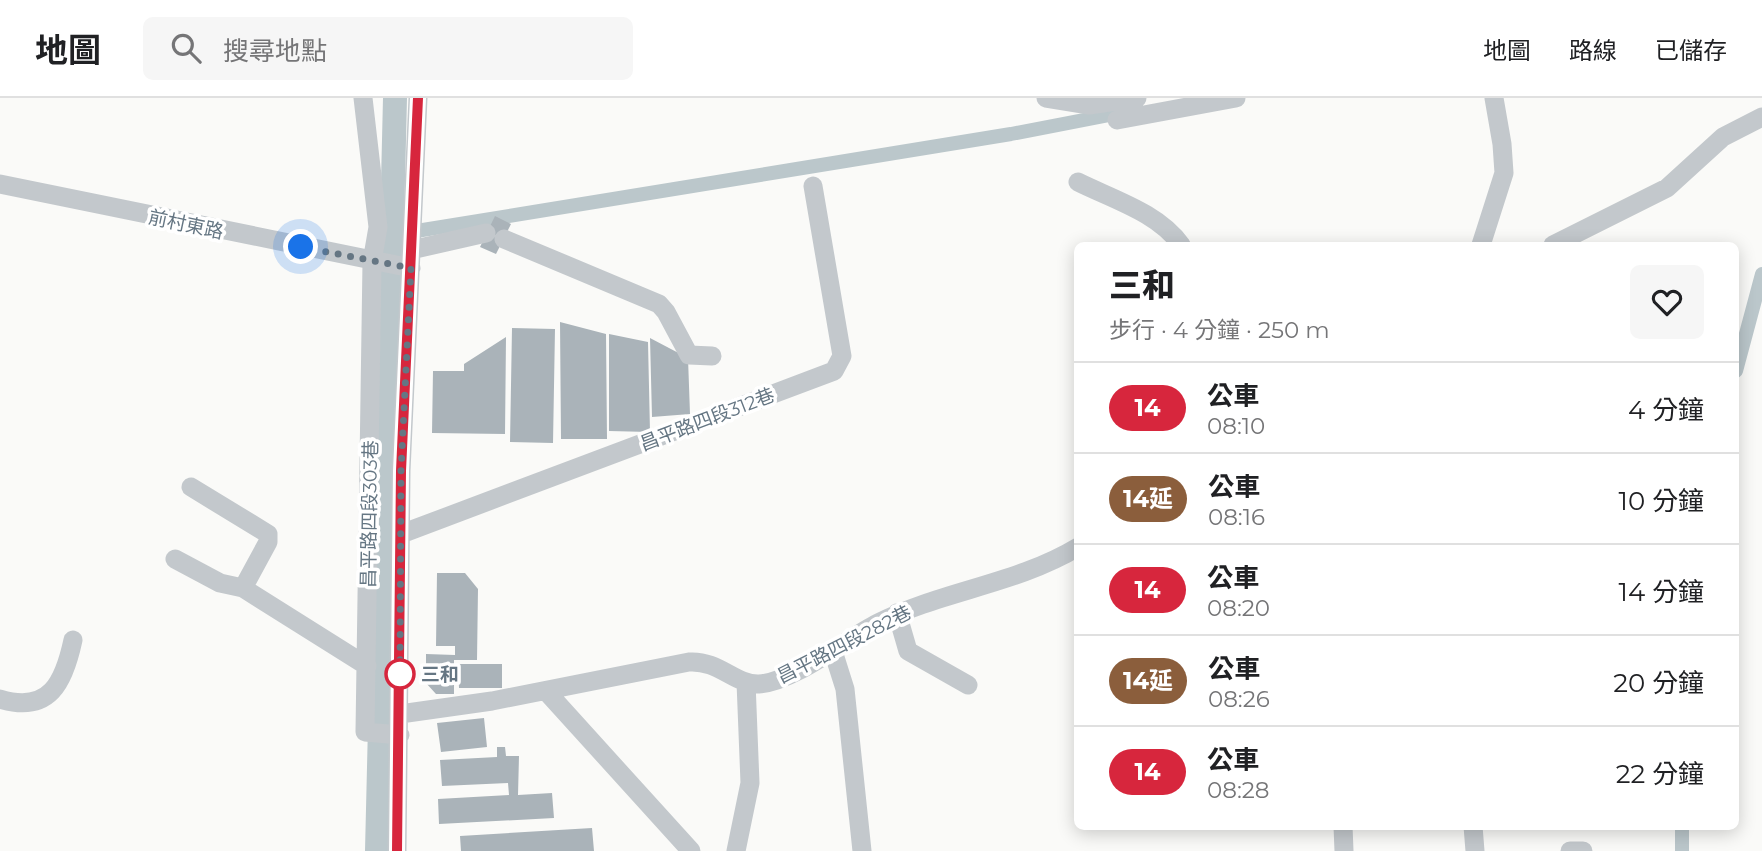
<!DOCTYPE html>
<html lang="zh-TW">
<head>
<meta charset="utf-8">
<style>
	:root { --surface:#fff; --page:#f6f6f6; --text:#202124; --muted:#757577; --line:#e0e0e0 }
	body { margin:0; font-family:Montserrat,"Noto Sans TC",sans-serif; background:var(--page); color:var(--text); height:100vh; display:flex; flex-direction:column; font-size:26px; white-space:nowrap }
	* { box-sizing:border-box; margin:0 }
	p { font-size:23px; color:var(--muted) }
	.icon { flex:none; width:38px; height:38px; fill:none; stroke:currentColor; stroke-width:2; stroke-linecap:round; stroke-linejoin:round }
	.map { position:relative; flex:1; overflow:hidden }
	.drawer { position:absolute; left:1074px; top:144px; width:665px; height:588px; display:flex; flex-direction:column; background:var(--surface); border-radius:10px; box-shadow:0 4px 18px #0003 }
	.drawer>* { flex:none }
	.badge { padding:0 14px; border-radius:23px; font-size:24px; line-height:46px }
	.you { position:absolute; width:35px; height:35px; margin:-18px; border:5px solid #fff; border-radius:50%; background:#1a73e8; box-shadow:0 0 0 10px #1a73e833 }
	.map>.badge { position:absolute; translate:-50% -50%; box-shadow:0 0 0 4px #fff }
	.round { display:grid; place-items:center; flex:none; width:74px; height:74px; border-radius:10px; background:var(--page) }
	.head { display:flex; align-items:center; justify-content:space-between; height:119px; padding:0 35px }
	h1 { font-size:33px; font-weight:800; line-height:52px }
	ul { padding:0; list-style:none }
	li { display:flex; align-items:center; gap:21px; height:91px; padding:0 35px; border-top:2px solid var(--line) }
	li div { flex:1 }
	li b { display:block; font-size:26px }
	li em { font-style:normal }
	li .badge { min-width:77px; font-weight:700; text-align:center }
	header { display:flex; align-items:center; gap:42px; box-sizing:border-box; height:98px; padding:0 35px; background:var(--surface); border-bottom:2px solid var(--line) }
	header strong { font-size:33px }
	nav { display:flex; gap:38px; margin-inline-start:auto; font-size:24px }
	.search { width:490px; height:63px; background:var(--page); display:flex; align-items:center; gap:18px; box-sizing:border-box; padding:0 24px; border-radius:10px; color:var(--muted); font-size:26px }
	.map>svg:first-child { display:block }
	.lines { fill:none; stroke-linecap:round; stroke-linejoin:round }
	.canal { stroke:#bbc7cb; stroke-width:14 }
	.river { stroke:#bbc7cb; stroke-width:24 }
	.building { fill:#aab3b9 }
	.minor { stroke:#c3c8cc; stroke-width:19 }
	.line-casing { stroke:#fff; stroke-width:16 }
	.line { stroke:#d7263d; stroke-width:10 }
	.walk { stroke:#657683; stroke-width:7; stroke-dasharray:0 12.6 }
	.stop-dot { fill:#fff; stroke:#d7263d; stroke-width:3.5 }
	.labels { text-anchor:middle; stroke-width:7; stroke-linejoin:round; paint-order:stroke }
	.street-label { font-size:19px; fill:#657683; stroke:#fff }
	.stop-label { font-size:19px; font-weight:bold; fill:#657683; stroke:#fff; text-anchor:start }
</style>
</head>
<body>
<header>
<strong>地圖</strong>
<div class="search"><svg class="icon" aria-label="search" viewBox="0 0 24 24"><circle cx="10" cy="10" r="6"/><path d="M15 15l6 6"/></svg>搜尋地點</div>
<nav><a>地圖</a><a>路線</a><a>已儲存</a></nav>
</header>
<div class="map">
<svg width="1762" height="753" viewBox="0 0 1762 753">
	<rect width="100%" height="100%" fill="#fafaf8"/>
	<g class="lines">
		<!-- canal -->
		<path class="canal" d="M392 137 1011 36 1125 14
			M1736 273 1762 176
			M1682 728V753"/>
		<!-- river -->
		<path class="river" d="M377 753 395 0"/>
	</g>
	<!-- building -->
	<path class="building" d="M495 118 511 126 496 156 480 149Z
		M560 224 606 236 607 341H561Z
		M512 230 555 231 553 345 510 344Z
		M609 236 648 244 650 334 609 333Z
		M506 239 505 336 432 335 433 273H464V266Z
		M650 240 688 260 690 316 652 319Z
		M437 475H465L478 491 477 562H454V596H436L426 585V556L455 557V548H436Z
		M458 566H502V590H459Z
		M484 620 487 649 441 654 437 625Z
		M497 649H505L506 658H519L518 697 552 695 554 720 439 726 438 701 509 697 508 685 442 688 440 662 497 659Z
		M592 730 594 753H461L460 738Z"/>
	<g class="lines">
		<!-- minor -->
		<path class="minor" d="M363 0 378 129 372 164 365 634 400 637
			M1046 0 1089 7 1137 0
			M1117 22 1236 0
			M1078 84C1112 101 1159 115 1181 147
			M0 86 411 170
			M504 141 659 206 666 214 689 257 712 258
			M1481 147 1504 75 1502 46 1494 0
			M1553 147 1667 90 1723 39 1762 19
			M411 152 486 135
			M191 389 268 436V444L243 490 367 568
			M401 436 834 273 842 258 813 88
			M175 461 220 485 243 490
			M897 515 908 553 968 587
			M833 553 845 591 862 753
			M546 593 691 753
			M0 601C50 616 64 584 73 542
			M400 616 492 603 689 564C719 562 735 587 759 586 794 584 846 541 878 525 941 493 1017 486 1078 449
			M1343 728 1344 753
			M1473 728 1475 753
			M397 753 401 373 418 0
			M736 753 750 685 746 584
			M1570 753H1583"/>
	</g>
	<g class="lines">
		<!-- line casing -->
		<g class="line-casing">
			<path id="line" d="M397 753 401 373 418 0"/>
		</g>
		<!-- line -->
		<use href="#line" class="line"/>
		<!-- walk -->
		<path class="walk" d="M301 149 411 170 401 373 400 576"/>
	</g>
	<!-- markers -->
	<circle class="stop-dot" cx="400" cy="576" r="14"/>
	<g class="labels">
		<!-- street labels -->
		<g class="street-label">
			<text transform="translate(186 126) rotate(12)" y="7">前村東路</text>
			<text transform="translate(707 321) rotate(-21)" y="7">昌平路四段312巷</text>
			<text transform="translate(369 416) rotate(-89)" y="7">昌平路四段303巷</text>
			<text transform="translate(844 546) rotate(-27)" y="7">昌平路四段282巷</text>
		</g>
		<!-- stop labels -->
		<g class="stop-label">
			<text x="421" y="583">三和</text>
		</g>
	</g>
</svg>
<div class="you" style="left:301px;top:149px"></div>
<section class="drawer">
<div class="head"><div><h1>三和</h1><p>步行 · 4 分鐘 · 250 m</p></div><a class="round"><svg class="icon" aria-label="heart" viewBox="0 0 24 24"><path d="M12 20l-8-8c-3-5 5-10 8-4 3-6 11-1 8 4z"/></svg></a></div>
<ul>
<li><span class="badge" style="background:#d7263d;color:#fff">14</span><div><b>公車</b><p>08:10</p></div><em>4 分鐘</em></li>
<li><span class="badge" style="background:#8b5e3c;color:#fff">14延</span><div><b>公車</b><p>08:16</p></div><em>10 分鐘</em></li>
<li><span class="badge" style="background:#d7263d;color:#fff">14</span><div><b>公車</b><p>08:20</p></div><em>14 分鐘</em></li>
<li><span class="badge" style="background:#8b5e3c;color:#fff">14延</span><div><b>公車</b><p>08:26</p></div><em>20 分鐘</em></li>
<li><span class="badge" style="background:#d7263d;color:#fff">14</span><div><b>公車</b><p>08:28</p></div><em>22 分鐘</em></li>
</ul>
</section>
</div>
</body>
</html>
